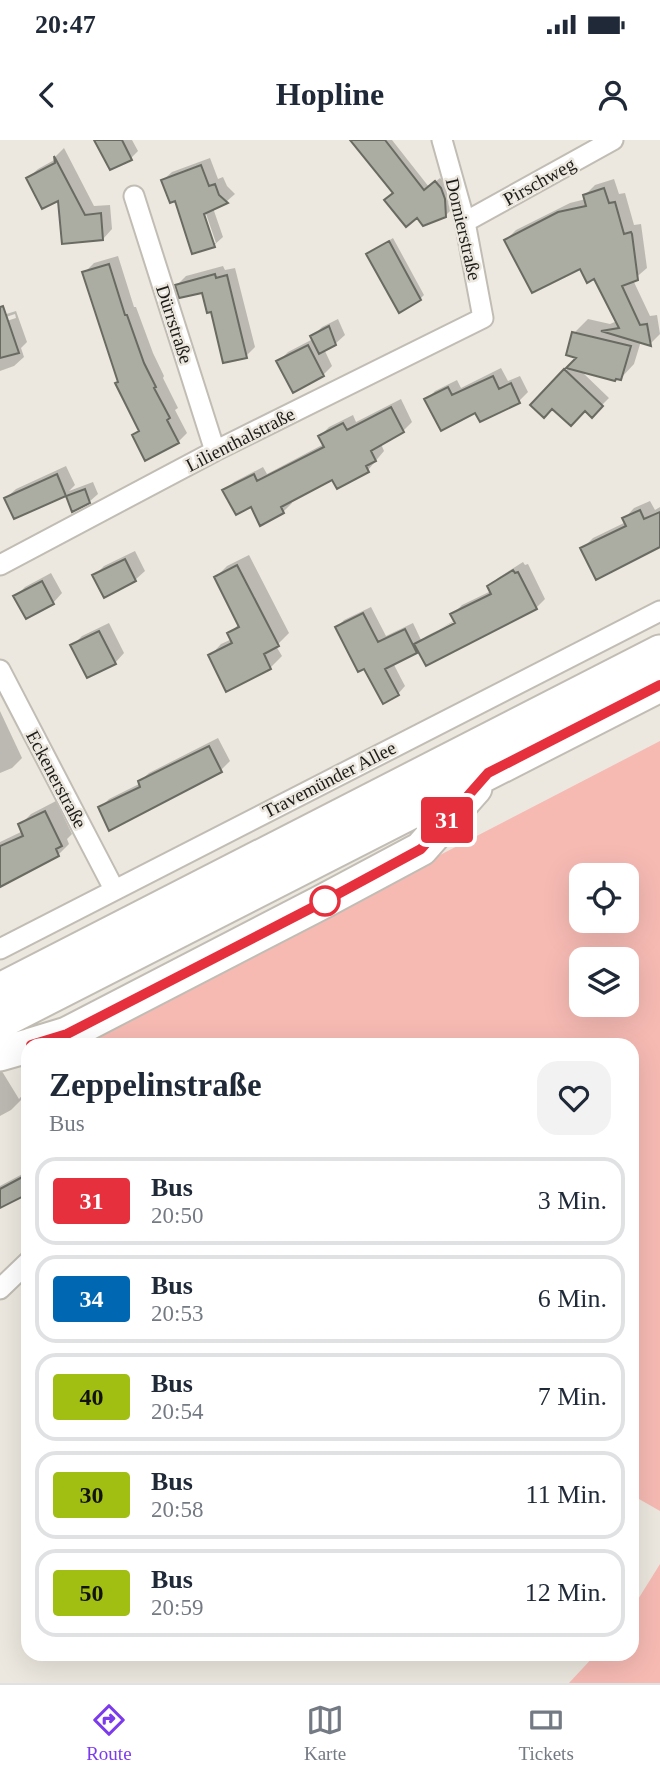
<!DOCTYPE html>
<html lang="de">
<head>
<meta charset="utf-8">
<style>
	:root { --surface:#fff; --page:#f2f2f3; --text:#1f2937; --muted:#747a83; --line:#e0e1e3; --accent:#7c3aed }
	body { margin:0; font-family:"Times New Roman",serif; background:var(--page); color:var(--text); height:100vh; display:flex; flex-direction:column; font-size:26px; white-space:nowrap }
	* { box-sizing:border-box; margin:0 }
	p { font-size:23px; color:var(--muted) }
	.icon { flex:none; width:38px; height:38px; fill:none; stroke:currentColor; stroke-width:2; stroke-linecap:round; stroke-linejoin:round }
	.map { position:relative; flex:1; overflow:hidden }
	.sheet { position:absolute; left:21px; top:898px; width:618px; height:623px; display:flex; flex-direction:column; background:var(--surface); border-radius:21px; box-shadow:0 7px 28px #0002 }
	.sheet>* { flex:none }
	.badge { padding:0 14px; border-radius:5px; font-size:24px; line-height:46px }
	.fabs { position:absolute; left:569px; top:723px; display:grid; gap:14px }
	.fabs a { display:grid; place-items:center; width:70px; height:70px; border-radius:14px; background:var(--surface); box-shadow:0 7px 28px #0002; font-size:35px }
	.map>.badge { position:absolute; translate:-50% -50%; box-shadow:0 0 0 4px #fff }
	.round { display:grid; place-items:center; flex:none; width:74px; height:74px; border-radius:21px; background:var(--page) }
	.overview { display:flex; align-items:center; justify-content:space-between; height:119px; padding:0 28px }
	h1 { font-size:33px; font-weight:800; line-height:52px }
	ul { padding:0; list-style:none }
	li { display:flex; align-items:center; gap:21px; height:88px; margin:0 14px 10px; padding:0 14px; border:4px solid var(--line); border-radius:21px }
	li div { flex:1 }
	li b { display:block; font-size:26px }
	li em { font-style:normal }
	li .badge { min-width:77px; font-weight:700; text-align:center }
	.status { display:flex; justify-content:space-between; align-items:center; height:49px; padding:0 35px; background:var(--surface); direction:ltr }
	.status svg { height:19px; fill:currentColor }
	header { display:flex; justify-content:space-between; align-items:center; height:91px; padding:0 28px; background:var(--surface); font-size:32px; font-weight:800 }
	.tabs { display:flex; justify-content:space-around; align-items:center; height:98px; border-top:2px solid var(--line); background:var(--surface); font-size:19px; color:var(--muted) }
	.tabs a { display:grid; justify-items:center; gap:4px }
	.tabs .on { color:var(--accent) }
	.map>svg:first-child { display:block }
	.green { fill:#f6bab3; fill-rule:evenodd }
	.shadow { fill:#0003; fill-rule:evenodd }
	.building { fill:#abada3; stroke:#696b62; stroke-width:2 }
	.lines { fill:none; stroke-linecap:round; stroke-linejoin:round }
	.minor-casing { stroke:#c1bdb4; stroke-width:23 }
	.trunk-casing { stroke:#c1bdb4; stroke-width:37 }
	.minor { stroke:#fff; stroke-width:19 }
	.trunk { stroke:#fff; stroke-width:33 }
	.line-casing { stroke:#fff; stroke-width:16 }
	.line { stroke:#e7303d; stroke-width:10 }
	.stop-dot { fill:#fff; stroke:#e7303d; stroke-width:3.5 }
	.labels { text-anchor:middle; stroke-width:5; stroke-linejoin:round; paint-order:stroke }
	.street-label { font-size:19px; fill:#1d1c18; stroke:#ece8df }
</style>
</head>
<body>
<div class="status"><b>20:47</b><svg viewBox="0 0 49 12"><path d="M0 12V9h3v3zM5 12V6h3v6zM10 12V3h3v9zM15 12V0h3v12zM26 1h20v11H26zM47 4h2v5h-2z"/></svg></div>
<header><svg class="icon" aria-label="back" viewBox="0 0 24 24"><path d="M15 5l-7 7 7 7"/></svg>Hopline<svg class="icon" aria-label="person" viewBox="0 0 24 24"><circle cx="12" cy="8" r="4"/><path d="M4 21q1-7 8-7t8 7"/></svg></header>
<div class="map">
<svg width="660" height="1543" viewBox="0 0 660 1543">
	<rect width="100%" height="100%" fill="#ece8df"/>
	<!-- green -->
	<path class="green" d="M660 601V1371L632 1355V905H99V893L125 878ZM581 735H626V780H581ZM581 819H626V864H581Z
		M660 1424V1543H569L596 1514H632V1469Z"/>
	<!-- shadow -->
	<path class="shadow" d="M96 0H132L138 11 131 18Z
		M356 0H392L429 47 440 38 445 43 449 54 450 71 445 76 395 53Z
		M64 8 94 66 110 65 112 89 103 99 59 58 28 38 38 29 56 19V16Z
		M210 18 218 39 223 37 227 46 235 54 227 61 213 68 223 97 214 105 193 112 176 59 171 60 163 40 172 32ZM203 65 216 103H212L200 66Z
		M614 39 619 54 625 53 634 85 641 84 647 128 633 140 650 176 657 175 660 194 650 204 641 201 634 224 621 238 580 230 609 258 592 275 585 269 533 265 579 217 574 193 588 179 610 184 617 181 595 136 581 126 506 100 516 90 570 63 586 59 585 55 595 45Z
		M393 98 424 155 420 159 368 114Z
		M118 116 134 167H136L153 213 164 236 163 238 178 268 175 270 187 293 178 302 134 295 140 289 120 241 84 133 94 123Z
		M223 126 225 130 235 128 255 207 246 216 212 169 203 151 177 145 186 136Z
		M16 171 27 202 21 208 24 217 14 226 0 231V183L16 178 15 174 0 179V176Z
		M338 179 345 195 335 204 324 209 332 226 323 235 279 221 288 212 313 199 312 197 322 187Z
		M501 228 508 241 520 236 528 252 519 261 480 280 476 271 426 260 435 251 457 240 461 248Z
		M401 259 412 282 403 291 381 304 384 311 368 330 333 337 290 360 292 363 283 372 252 365 225 351 234 342 263 327 267 334 324 304 320 296 329 287 353 275 356 282Z
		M66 326 75 345 69 351 93 342 98 354 89 362 73 370 67 354 15 377 6 358 16 349Z
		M650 361 655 370 660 367V405L582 409 593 398 626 382 624 379 634 368Z
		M135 411 145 431 135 440 95 435 104 426Z
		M249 415 289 493 276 506 282 516 270 528 210 516 221 504 232 499 230 493 240 483 216 437 227 426Z
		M523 422 525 425 528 424 545 459 536 468 419 509 393 523 405 546 398 554 365 526 337 487 344 480 371 467 386 496 413 483 421 500 455 480 453 474 462 465 491 451 489 447 498 438ZM462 477 463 480 425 501V497Z
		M51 433 62 453 53 463 16 456 25 447Z
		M109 483 124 513 115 523 73 505 82 496Z
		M0 571 22 618 12 628 0 633Z
		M218 598 230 621 221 630 100 668 109 659 141 643 140 641 149 633Z
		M56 661 72 694 67 699 69 704 58 715 0 745V702L23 691 20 685 31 674Z
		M0 928 19 959 28 949V970L22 959 11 970 0 976Z
		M28 1031V1052L0 1066V1046Z
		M383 1514H399L394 1520Z"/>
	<!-- building -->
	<path class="building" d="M94 0H122L132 20 110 30Z
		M350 0H385L424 50 435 41 441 48 445 59 446 77 423 86 417 78 406 87 384 60 393 53Z
		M54 16 85 75 101 73 103 100 62 104 58 61 42 69 26 38 55 23Z
		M201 25 209 46 215 44 219 55 228 63 204 74 215 107 192 114 175 61 170 63 161 40Z
		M604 48 609 63 615 62 624 94 631 92 632 94 638 140 622 146 640 185 647 184 651 206 601 191 619 188 594 139 587 143 580 129 532 153 504 100 558 72 586 66 583 55Z
		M389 101 421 160 399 173 366 114Z
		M109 124 125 175H127L144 223 156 247 154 248 170 278 167 280 179 303 145 321 132 295 139 291 115 243 118 242 82 132Z
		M215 134 216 138 227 135 247 218 223 223 211 172 207 173 202 153 179 158 175 145Z
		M3 166 19 213 0 218V167Z
		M329 186 336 205 319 214 310 196Z
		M572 192 631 206 621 240 616 239 615 241 566 228 576 218 566 215Z
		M308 205 324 236 293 253 276 221Z
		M564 229 603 266 592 278 585 271 571 286 552 269 544 278 530 265Z
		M493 236 499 249 511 243 520 263 480 282 475 273 441 291 424 259 448 247 452 255Z
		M391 267 404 292 371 311 376 321 366 326 369 332 337 349 332 340 281 367 284 373 260 386 251 367 236 375 222 350 254 334 257 341 324 307 318 296 343 283 347 290Z
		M57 334 66 356 14 379 4 358Z
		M85 349 90 363 72 372 66 356Z
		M640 370 644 379 660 372V407L596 440 580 408 626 386 622 378Z
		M125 419 136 441 104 458 92 435Z
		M237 425 279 506 264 514 271 529 226 552 208 515 232 503 227 493 239 487 214 437Z
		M513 430 515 433 518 432 537 469 426 526 414 504 455 483 450 474 491 454 487 446Z
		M42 441 54 464 26 479 13 456Z
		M363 473 378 502 405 489 417 513 385 529 399 555 383 564 364 529 358 532 335 487Z
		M99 491 116 524 87 538 70 505Z
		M209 606 222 632 109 691 98 667 140 647 138 641Z
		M45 671 62 706 56 709 59 716 0 747V706L23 696 18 684Z
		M28 1034V1054L0 1068V1049Z"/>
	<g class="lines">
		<!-- minor casing -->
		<g class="minor-casing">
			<path id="minor" d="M134 56 215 311
				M465 82 613 0
				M0 425 215 311 483 178 465 82 442 0
				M0 530 114 749
				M0 809 660 471
				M0 1149 28 1122"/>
		</g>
		<!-- trunk casing -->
		<g class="trunk-casing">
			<path id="trunk" d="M0 850 660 512
				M0 882 660 545
				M31 905 67 894 322 762 421 709 475 648
				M0 914 28 906"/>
		</g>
		<!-- minor -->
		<use href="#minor" class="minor"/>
		<!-- trunk -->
		<use href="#trunk" class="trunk"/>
	</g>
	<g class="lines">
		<!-- line casing -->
		<g class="line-casing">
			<path id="line" d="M31 905 67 894 323 762 421 709 488 633 660 545"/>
		</g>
		<!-- line -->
		<use href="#line" class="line"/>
	</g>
	<!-- markers -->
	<circle class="stop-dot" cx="325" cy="761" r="14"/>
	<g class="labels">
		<!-- street labels -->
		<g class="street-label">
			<text transform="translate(539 41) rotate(-29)" y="7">Pirschweg</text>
			<text transform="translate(464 89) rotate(77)" y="7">Dornierstraße</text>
			<text transform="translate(175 184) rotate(72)" y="7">Dürrstraße</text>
			<text transform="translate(240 299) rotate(-27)" y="7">Lilienthalstraße</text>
			<text transform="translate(57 639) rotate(62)" y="7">Eckenerstraße</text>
			<text transform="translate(329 639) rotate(-27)" y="7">Travemünder Allee</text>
		</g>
	</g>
</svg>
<div class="fabs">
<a><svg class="icon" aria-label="locate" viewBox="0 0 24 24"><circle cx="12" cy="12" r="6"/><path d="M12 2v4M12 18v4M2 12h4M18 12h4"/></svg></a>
<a><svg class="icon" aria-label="layers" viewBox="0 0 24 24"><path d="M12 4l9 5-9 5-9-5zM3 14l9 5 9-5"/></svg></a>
</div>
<b class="badge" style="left:447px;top:680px;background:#e7303d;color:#fff">31</b>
<section class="sheet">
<div class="overview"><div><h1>Zeppelinstraße</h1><p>Bus</p></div><a class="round"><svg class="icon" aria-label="heart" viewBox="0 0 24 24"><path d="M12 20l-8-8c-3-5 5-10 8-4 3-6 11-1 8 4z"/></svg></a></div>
<ul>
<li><span class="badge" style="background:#e7303d;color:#fff">31</span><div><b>Bus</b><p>20:50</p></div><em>3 Min.</em></li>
<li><span class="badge" style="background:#0068b3;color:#fff">34</span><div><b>Bus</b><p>20:53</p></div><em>6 Min.</em></li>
<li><span class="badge" style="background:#a1be13;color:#111">40</span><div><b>Bus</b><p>20:54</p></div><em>7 Min.</em></li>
<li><span class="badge" style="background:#a1be13;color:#111">30</span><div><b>Bus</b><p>20:58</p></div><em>11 Min.</em></li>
<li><span class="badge" style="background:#a1be13;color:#111">50</span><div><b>Bus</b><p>20:59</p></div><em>12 Min.</em></li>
</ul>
</section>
</div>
<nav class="tabs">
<a class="on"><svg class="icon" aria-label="directions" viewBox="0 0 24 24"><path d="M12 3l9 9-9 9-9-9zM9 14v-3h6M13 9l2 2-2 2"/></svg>Route</a>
<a><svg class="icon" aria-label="map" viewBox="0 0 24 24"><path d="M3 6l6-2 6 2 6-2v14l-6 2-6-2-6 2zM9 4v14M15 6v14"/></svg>Karte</a>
<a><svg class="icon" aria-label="tickets" viewBox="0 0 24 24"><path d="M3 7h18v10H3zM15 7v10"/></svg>Tickets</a>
</nav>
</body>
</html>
